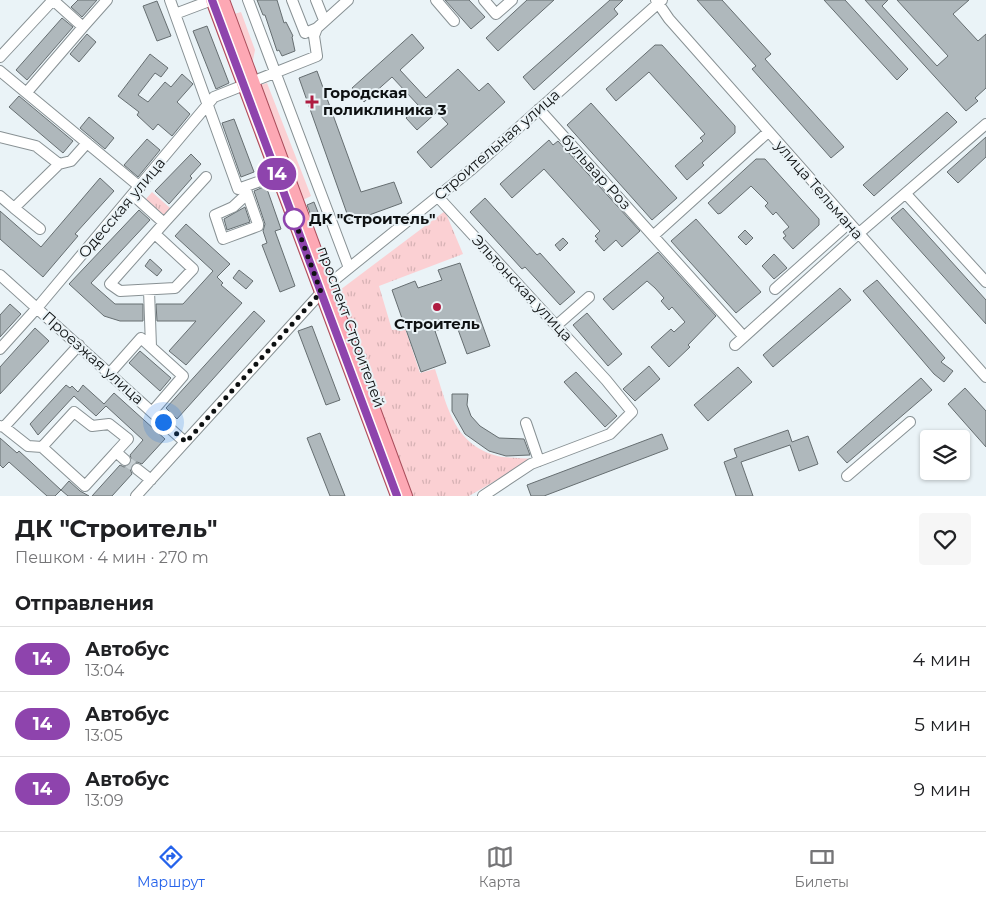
<!DOCTYPE html>
<html lang="ru">
<head>
<meta charset="utf-8">
<style>
	:root { --surface:#fff; --page:#f6f6f6; --text:#202124; --muted:#757577; --line:#e0e0e0; --accent:#2563eb }
	body { margin:0; font-family:Montserrat,sans-serif; background:var(--page); color:var(--text); height:100vh; display:flex; flex-direction:column; font-size:19px; white-space:nowrap }
	* { box-sizing:border-box; margin:0 }
	p { font-size:16px; color:var(--muted) }
	.icon { flex:none; width:28px; height:28px; fill:none; stroke:currentColor; stroke-width:2; stroke-linecap:round; stroke-linejoin:round }
	.map { position:relative; height:496px; overflow:hidden }
	.drawer { display:flex; flex-direction:column; background:var(--surface); flex:1 }
	.drawer>* { flex:none }
	.badge { padding:0 10px; border-radius:16px; font-size:18px; line-height:32px }
	.fabs { position:absolute; left:920px; top:430px; display:grid; gap:10px }
	.fabs a { display:grid; place-items:center; width:50px; height:50px; border-radius:5px; background:var(--surface); box-shadow:0 1px 4px #0004; font-size:25px }
	.you { position:absolute; width:25px; height:25px; margin:-12px; border:4px solid #fff; border-radius:50%; background:#1a73e8; box-shadow:0 0 0 8px #1a73e833 }
	.map>.badge { position:absolute; translate:-50% -50%; box-shadow:0 0 0 2px #fff }
	h2 { padding:0 15px; font-size:19px; line-height:45px }
	.round { display:grid; place-items:center; flex:none; width:52px; height:52px; border-radius:5px; background:var(--page) }
	.head { display:flex; align-items:center; justify-content:space-between; height:85px; padding:0 15px }
	h1 { font-size:24px; font-weight:700; line-height:38px }
	ul { padding:0; list-style:none }
	li { display:flex; align-items:center; gap:15px; height:65px; padding:0 15px; border-top:1px solid var(--line) }
	li div { flex:1 }
	li b { display:block; font-size:19px }
	li em { font-style:normal }
	li .badge { min-width:55px; font-weight:700; text-align:center }
	.menu { display:flex; justify-content:space-around; align-items:center; height:70px; border-top:1px solid var(--line); background:var(--surface); font-size:14px; color:var(--muted) }
	.menu a { display:grid; justify-items:center; gap:2px }
	.menu .on { color:var(--accent) }
	.map>svg:first-child { display:block }
	.grass { fill:#fbd0d3 }
	.park { fill:url(#park-tufts) }
	.building { fill:#afb8bc; stroke:#666e71 }
	.lines { fill:none; stroke-linecap:round; stroke-linejoin:round }
	.minor-tunnel { stroke:#c9d1d5; stroke-width:10; stroke-dasharray:10 5; stroke-linecap:butt }
	.minor-casing { stroke:#889194; stroke-width:12 }
	.major-casing { stroke:#a94d5b; stroke-width:14 }
	.minor { stroke:#fff; stroke-width:10 }
	.major { stroke:#fda8b4; stroke-width:12 }
	.line-casing { stroke:#fff; stroke-width:11 }
	.line { stroke:#8e44ad; stroke-width:8 }
	.walk { stroke:#0e1112; stroke-width:5; stroke-dasharray:0 9 }
	.poi-dot { fill:#af1c41; stroke:#eaf3f7; stroke-width:2 }
	.stop-dot { fill:#fff; stroke:#8e44ad; stroke-width:2.5 }
	.labels { text-anchor:middle; stroke-width:4; stroke-linejoin:round; paint-order:stroke }
	.poi-label { font-size:15px; font-weight:bold; fill:#0e1112; stroke:#eaf3f7; text-anchor:start }
	.street-label { font-size:15px; fill:#0e1112; stroke:#eaf3f7 }
	.stop-label { font-size:15px; font-weight:bold; fill:#0e1112; stroke:#eaf3f7; text-anchor:start }
</style>
</head>
<body>
<div class="map">
<svg width="986" height="496" viewBox="0 0 986 496">
	<defs>
		<pattern id="park-tufts" width="24" height="20" patternUnits="userSpaceOnUse" patternTransform="scale(1.25)"><rect width="24" height="20" fill="#fbd0d3"/><path d="M3 7l-1-3M5 7V3M7 7l1-3M15 17l-1-3M17 17v-4M19 17l1-3" fill="none" stroke="#d6b2b4"/></pattern>
	</defs>
	<rect width="100%" height="100%" fill="#eaf3f7"/>
	<!-- grass -->
	<path class="grass" d="M241 12 255 50 251 70 231 15Z
		M267 83 311 196 301 201 257 86Z"/>
	<!-- park -->
	<path class="park" d="M152 192 170 208 164 215 146 199Z
		M445 211 463 254 379 286 392 330 405 328 420 373 435 369C448 408 454 447 502 457 512 458 523 458 533 459L469 496H412L336 293Z"/>
	<!-- building -->
	<path class="building" d="M78 0H97L82 17 71 7Z
		M257 0H277L284 23 286 22 293 36 292 37 295 51 282 56 279 50 277 51 265 15H263Z
		M445 0H469L485 17 471 29Z
		M527 0H554L498 51 486 38Z
		M610 0H623L614 9 618 14 534 90 523 77Z
		M697 0H722L771 54 765 59 844 147 831 158 752 69 756 66Z
		M824 0H845L908 69 897 80Z
		M865 0H888L882 6 937 66 948 56 897 0H969L953 14 978 41 986 34V88L975 98 978 101 966 111Z
		M157 1 171 36 157 41 143 6Z
		M62 18 73 27 27 80 16 70Z
		M207 26 229 83 216 89 193 31Z
		M87 34 96 42 79 62 70 54Z
		M412 34 424 48 400 70 426 98 458 69 479 91 488 83 505 102 431 168 417 152 448 124 437 112 417 130 406 118 419 106 392 77 364 102 352 88Z
		M655 45H662L735 126V133L702 163 704 165 687 180 675 166 703 141 700 138 705 134 649 72 616 101 606 89Z
		M150 54 168 68 161 77 155 73 138 95 148 102 165 82 171 87 182 74 193 84 177 102 190 114 172 136 158 124 153 130 137 115 139 112 118 96Z
		M317 71 361 192 394 182 402 203 350 222 299 78Z
		M19 96 73 141 63 153 9 107Z
		M591 103 677 198 652 220 567 125Z
		M947 112 957 122 874 196 863 185Z
		M89 117 114 138 105 149 80 128Z
		M234 119 254 172 241 177 222 123Z
		M986 137V157L958 183 947 172Z
		M147 139 160 150 138 177 124 165Z
		M549 140 553 145 558 141 640 231 622 247 616 240 604 251 595 241 598 239 595 236 600 231 544 169 512 198 500 184Z
		M191 154 201 164 190 176 192 178 169 204 155 191Z
		M756 159H765L819 219V225L793 249 783 238 786 236 783 232 789 227 776 212 773 215 765 206 768 203 751 186 721 213 718 214 708 203Z
		M100 178 114 191 75 234 78 236 43 277 0 239V211L41 247Z
		M266 186 281 229 275 231 295 286 280 292 262 245 267 243 263 231 265 224 254 191Z
		M485 198 537 255 540 253 575 292 560 305 525 267 522 269 470 212Z
		M314 202 321 220 314 223 307 205Z
		M245 207 250 222 227 230 224 219Z
		M903 208 986 300V324L891 218Z
		M139 210 150 220 91 283 115 304H143V321H120L104 316 69 284Z
		M696 219 761 292 736 313 671 241Z
		M186 224 230 264 217 277 223 283 221 285 242 303 186 365 169 351 196 321H157L156 304H183L213 271 175 236Z
		M745 230 753 238 746 245 738 237Z
		M563 238 568 243 560 251 555 245Z
		M658 252 716 316 688 345 690 347 669 367 651 347 671 329 674 332 685 322 672 307 669 310 661 301 664 298 655 288 647 281 613 310 603 299Z
		M774 254 787 268 774 279 762 266Z
		M150 259 162 270 157 276 145 266Z
		M460 263 490 346 467 354 456 324 435 331 446 363 421 372 392 290 415 281 418 288 442 280 438 270Z
		M239 270 253 281 246 289 233 278Z
		M877 280 945 358 941 362 953 371 944 382 934 374 863 291Z
		M840 288 851 300 773 367 763 355Z
		M10 304 21 314 0 337V315Z
		M254 311 265 321 177 419 166 408Z
		M587 313 622 354 608 366 573 325Z
		M312 326 340 400 326 405 298 331Z
		M35 328 49 341 0 394V367Z
		M140 351 171 378 160 391 129 363Z
		M649 366 660 379 635 401 623 389Z
		M738 367 752 382 708 421 694 405Z
		M576 372 617 416 605 427 564 382Z
		M921 378 932 390 847 463 837 452Z
		M66 385 70 388 72 386 78 392 83 385 104 404 114 393 165 439 142 464 137 462 132 464 130 469 132 474 112 496H92L120 465 124 467 130 465 132 461 130 455 143 440 106 406 96 416 74 396 38 435 30 424Z
		M965 388 986 411V447L948 404Z
		M452 394H468L467 405 471 416 480 426 499 438 524 439 530 455 506 456 489 451 465 434 452 411Z
		M788 430 792 442 808 436 818 464 799 471 790 445 741 462 753 496H736L724 462 737 457 734 449Z
		M320 433 345 496H330L307 438Z
		M662 434 668 449 544 496H531L527 485Z
		M0 438 17 453 19 451 61 490 55 496H47L9 462 3 468 0 465Z
		M69 481 80 491 89 496H68L61 490Z"/>
	<g class="lines">
		<!-- minor-tunnel -->
		<path class="minor-tunnel" d="M125 460 137 469"/>
		<!-- minor casing -->
		<g class="minor-casing">
			<path id="minor" d="M53 0 83 27 107 0
				M170 0 175 14 212 0
				M248 0 349 268
				M292 0 305 33 317 28
				M316 0 324 20
				M436 0 454 21
				M484 0 496 14 512 0
				M656 0 669 19 986 377
				M175 14 238 189 277 175
				M0 57 53 0
				M0 71 140 187
				M27 92 83 27
				M539 109 744 337
				M0 137 36 146 59 164 14 208 0 196
				M59 164 71 161 87 143
				M245 187 258 224V226L223 239 215 215 233 207 247 194
				M906 194 986 282
				M133 195 164 223 206 177
				M438 197 606 380 632 412 610 434 531 464 483 496
				M14 208 40 229
				M155 234 193 269 175 288 120 291 110 284 164 223
				M653 236 768 132
				M0 275 185 442
				M775 289 849 223
				M149 290 151 347
				M557 325 589 297
				M735 345 858 234 986 124
				M0 349 37 308 214 97 317 56 314 36 317 28 348 0
				M110 373 141 338 183 376 152 412
				M526 423 539 461
				M0 426 4 427 79 345
				M4 427 28 446 42 447 74 412 92 426 109 424 128 439 116 452 125 460
				M42 447 85 486 116 452
				M137 469 151 480
				M847 476 910 422
				M136 496 328 285 472 169 662 0"/>
		</g>
		<!-- major casing -->
		<g class="major-casing">
			<path id="major" d="M212 0 397 496
				M223 0 406 496"/>
		</g>
		<!-- minor -->
		<use href="#minor" class="minor"/>
		<!-- major -->
		<use href="#major" class="major"/>
	</g>
	<g class="lines">
		<!-- line casing -->
		<g class="line-casing">
			<path id="line" d="M212 0 397 496"/>
		</g>
		<!-- line -->
		<use href="#line" class="line"/>
		<!-- walk -->
		<path class="walk" d="M163 422 186 442 321 292 294 219"/>
	</g>
	<!-- markers -->
	<g class="poi-dot">
		<path d="M309.5 94.5h5v5h5v5h-5v5h-5v-5h-5v-5h5z"/>
		<circle cx="437" cy="307" r="5"/>
	</g>
	<circle class="stop-dot" cx="294" cy="219" r="10"/>
	<g class="labels">
		<!-- poi labels -->
		<g class="poi-label">
			<text x="323" y="98">Городская<tspan x="323" dy="17">поликлиника 3</tspan></text>
			<text x="437" y="329" text-anchor="middle">Строитель</text>
		</g>
		<!-- street labels -->
		<g class="street-label">
			<text transform="translate(497 145) rotate(-41)" y="5">Строительная улица</text>
			<text transform="translate(596 172) rotate(48)" y="5">бульвар Роз</text>
			<text transform="translate(819 190) rotate(49)" y="5">улица Тельмана</text>
			<text transform="translate(122 208) rotate(-50)" y="5">Одесская улица</text>
			<text transform="translate(522 288) rotate(47)" y="5">Эльтонская улица</text>
			<text transform="translate(351 327) rotate(70)" y="5">проспект Строителей</text>
			<text transform="translate(93 358) rotate(42)" y="5">Проезжая улица</text>
		</g>
		<!-- stop labels -->
		<g class="stop-label">
			<text x="309" y="224">ДК "Строитель"</text>
		</g>
	</g>
</svg>
<div class="fabs">
<a><svg class="icon" aria-label="layers" viewBox="0 0 24 24"><path d="M12 4l9 5-9 5-9-5zM3 14l9 5 9-5"/></svg></a>
</div>
<div class="you" style="left:163px;top:422px"></div>
<b class="badge" style="left:277px;top:174px;background:#8e44ad;color:#fff">14</b>
</div>
<section class="drawer">
<div class="head"><div><h1>ДК &quot;Строитель&quot;</h1><p>Пешком · 4 мин · 270 m</p></div><a class="round"><svg class="icon" aria-label="heart" viewBox="0 0 24 24"><path d="M12 20l-8-8c-3-5 5-10 8-4 3-6 11-1 8 4z"/></svg></a></div>
<h2>Отправления</h2>
<ul>
<li><span class="badge" style="background:#8e44ad;color:#fff">14</span><div><b>Автобус</b><p>13:04</p></div><em>4 мин</em></li>
<li><span class="badge" style="background:#8e44ad;color:#fff">14</span><div><b>Автобус</b><p>13:05</p></div><em>5 мин</em></li>
<li><span class="badge" style="background:#8e44ad;color:#fff">14</span><div><b>Автобус</b><p>13:09</p></div><em>9 мин</em></li>
</ul>
</section>
<nav class="menu">
<a class="on"><svg class="icon" aria-label="directions" viewBox="0 0 24 24"><path d="M12 3l9 9-9 9-9-9zM9 14v-3h6M13 9l2 2-2 2"/></svg>Маршрут</a>
<a><svg class="icon" aria-label="map" viewBox="0 0 24 24"><path d="M3 6l6-2 6 2 6-2v14l-6 2-6-2-6 2zM9 4v14M15 6v14"/></svg>Карта</a>
<a><svg class="icon" aria-label="tickets" viewBox="0 0 24 24"><path d="M3 7h18v10H3zM15 7v10"/></svg>Билеты</a>
</nav>
</body>
</html>
